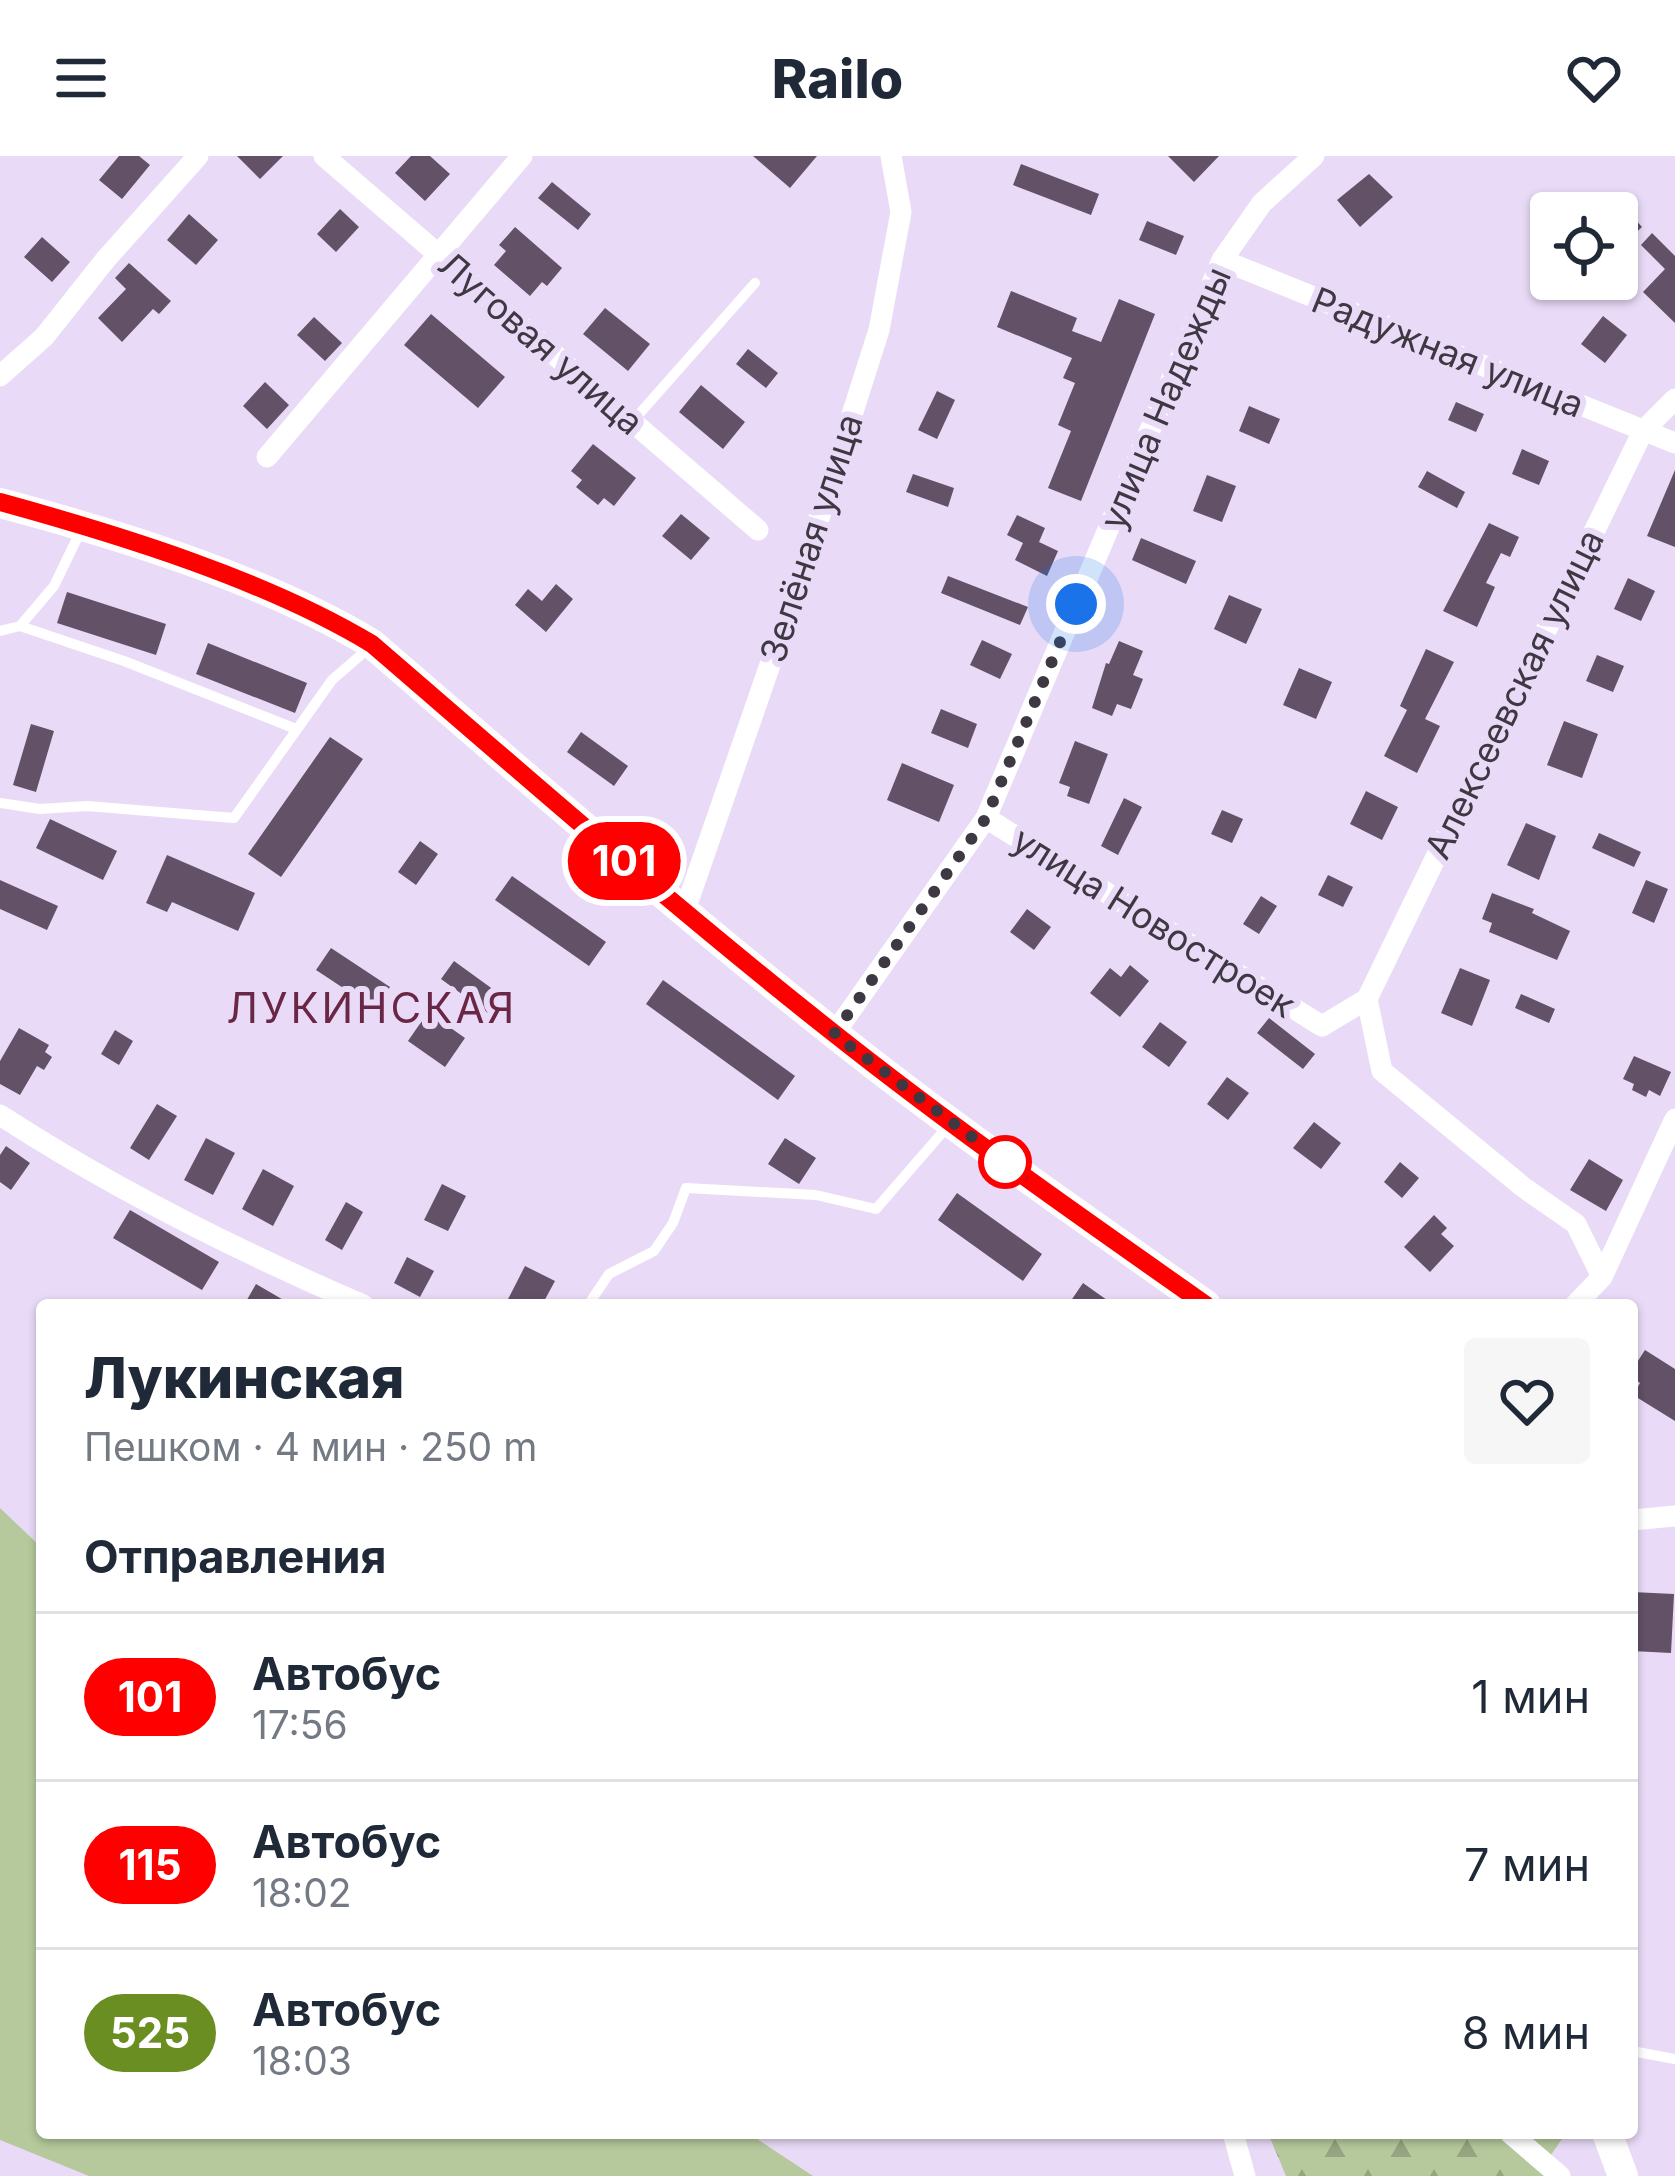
<!DOCTYPE html>
<html lang="ru">
<head>
<meta charset="utf-8">
<style>
	:root { --surface:#fff; --page:#f6f6f7; --text:#1f2937; --muted:#747a83; --line:#e0e1e3 }
	body { margin:0; font-family:Inter,sans-serif; background:var(--page); color:var(--text); height:100vh; display:flex; flex-direction:column; font-size:45px; white-space:nowrap }
	* { box-sizing:border-box; margin:0 }
	p { font-size:39px; color:var(--muted) }
	.icon { flex:none; width:66px; height:66px; fill:none; stroke:currentColor; stroke-width:2; stroke-linecap:round; stroke-linejoin:round }
	.map { position:relative; flex:1; overflow:hidden }
	.side { position:absolute; left:36px; top:1143px; width:1602px; height:840px; display:flex; flex-direction:column; background:var(--surface); border-radius:12px; box-shadow:0 3px 9px #0004 }
	.side>* { flex:none }
	.badge { padding:0 24px; border-radius:39px; font-size:42px; line-height:78px }
	.fabs { position:absolute; left:1530px; top:36px; display:grid; gap:24px }
	.fabs a { display:grid; place-items:center; width:108px; height:108px; border-radius:12px; background:var(--surface); box-shadow:0 3px 9px #0004; font-size:60px }
	.you { position:absolute; width:60px; height:60px; margin:-30px; border:9px solid #fff; border-radius:50%; background:#1a73e8; box-shadow:0 0 0 18px #1a73e833 }
	.map>.badge { position:absolute; translate:-50% -50%; box-shadow:0 0 0 6px #fff }
	h2 { padding:0 48px; font-size:45px; line-height:108px }
	.round { display:grid; place-items:center; flex:none; width:126px; height:126px; border-radius:12px; background:var(--page) }
	.summary { display:flex; align-items:center; justify-content:space-between; height:204px; padding:0 48px }
	h1 { font-size:57px; font-weight:800; line-height:90px }
	ul { padding:0; list-style:none }
	li { display:flex; align-items:center; gap:36px; height:168px; padding:0 48px; border-top:3px solid var(--line) }
	li div { flex:1 }
	li b { display:block; font-size:45px }
	li em { font-style:normal }
	li .badge { min-width:132px; font-weight:700; text-align:center }
	header { display:flex; justify-content:space-between; align-items:center; height:156px; padding:0 48px; background:var(--surface); font-size:54px; font-weight:800 }
	.map>svg:first-child { display:block }
	.green { fill:#b5c99c }
	.forest { fill:url(#forest-firs) }
	.building { fill:#625167 }
	.lines { fill:none; stroke-linecap:round; stroke-linejoin:round }
	.service { stroke:#fff; stroke-width:10 }
	.minor { stroke:#fff; stroke-width:21 }
	.secondary { stroke:#fff; stroke-width:30 }
	.line-casing { stroke:#fff; stroke-width:27 }
	.line { stroke:#f00; stroke-width:18 }
	.walk { stroke:#3e3843; stroke-width:12; stroke-dasharray:0 21.6 }
	.stop-dot { fill:#fff; stroke:#f00; stroke-width:6 }
	.labels { text-anchor:middle; stroke-width:12; stroke-linejoin:round; paint-order:stroke }
	.street-label { font-size:36px; fill:#3e3843; stroke:#e9dbf7 }
	.quarter-label { font-size:42px; letter-spacing:3px; fill:#692745; stroke:#e9dbf7 }
</style>
</head>
<body>
<header><svg class="icon" aria-label="menu" viewBox="0 0 24 24"><path d="M4 6h16M4 12h16M4 18h16"/></svg>Railo<svg class="icon" aria-label="heart" viewBox="0 0 24 24"><path d="M12 20l-8-8c-3-5 5-10 8-4 3-6 11-1 8 4z"/></svg></header>
<div class="map">
<svg width="1675" height="2020" viewBox="0 0 1675 2020">
	<defs>
		<pattern id="forest-firs" width="22" height="20" patternUnits="userSpaceOnUse" patternTransform="scale(3)"><rect width="22" height="20" fill="#b5c99c"/><path d="M5 1l3.5 6h-7zM16 11l3.5 6h-7z" fill="#95a481"/></pattern>
	</defs>
	<rect width="100%" height="100%" fill="#e9dbf7"/>
	<!-- green -->
	<path class="green" d="M0 1352 42 1392V1977H748L813 2020H89L0 1984Z"/>
	<!-- forest -->
	<path class="forest" d="M1268 1977H1566L1540 2015 1545 2020H1286Z"/>
	<!-- building -->
	<path class="building" d="M119 0H139L150 9 122 43 99 24Z
		M237 0H283L260 23Z
		M411 0H430L450 18 425 45 395 17Z
		M753 0H817L790 32Z
		M1168 0H1219L1194 26Z
		M1021 8 1099 38 1091 59 1013 29Z
		M1369 18 1393 41 1360 71 1337 44Z
		M552 26 591 58 578 74 538 42Z
		M1617 43 1642 71 1626 86 1617 76Z
		M340 53 359 71 336 96 317 78Z
		M189 58 218 84 196 109 167 84Z
		M1147 65 1184 80 1176 99 1139 84Z
		M515 71 562 112 547 130 542 126 530 140 494 109 506 95 499 89Z
		M1652 77 1675 100V167L1643 136 1665 113 1641 89Z
		M42 81 70 106 52 126 24 101Z
		M129 107 171 145 159 158 153 153 122 186 98 162 126 133 115 122Z
		M1011 135 1077 162 1072 175 1101 186 1119 143 1155 158 1081 345 1048 332 1071 275 1058 269 1075 227 1063 222 1072 202 997 171Z
		M605 152 650 188 628 215 583 178Z
		M431 158 505 221 478 252 404 189Z
		M1603 160 1627 179 1605 207 1581 188Z
		M314 161 342 187 325 205 297 179Z
		M748 193 778 217 766 232 736 208Z
		M265 226 289 249 267 273 243 250Z
		M701 229 745 266 723 293 679 256Z
		M937 235 955 244 937 283 918 274Z
		M1456 246 1484 258 1476 276 1448 264Z
		M1249 250 1280 263 1269 288 1239 275Z
		M593 288 636 322 614 350 604 342 598 349 576 331 582 324 571 315Z
		M1522 293 1549 305 1539 329 1512 318Z
		M1675 314V391L1647 380Z
		M1427 315 1465 336 1457 352 1418 331Z
		M913 318 954 332 948 351 906 336Z
		M1207 319 1236 330 1222 366 1193 355Z
		M681 358 710 382 691 404 662 380Z
		M1017 359 1045 372 1039 386 1058 395 1047 420 1015 404 1023 387 1007 379Z
		M1489 367 1519 381 1510 401 1501 397 1486 427 1495 431 1477 471 1443 455Z
		M1141 382 1196 405 1186 428 1132 404Z
		M948 420 1028 451 1020 469 941 437Z
		M1628 422 1655 435 1641 465 1614 453Z
		M556 428 573 443 546 476 515 449 528 433 542 445Z
		M67 436 166 468 156 499 57 467Z
		M1229 439 1262 453 1246 488 1214 473Z
		M982 484 1012 498 1000 523 970 509Z
		M1119 485 1143 495 1133 519 1143 523 1131 553 1117 548 1112 560 1092 552 1106 507 1109 508Z
		M208 487 307 527 295 557 196 518Z
		M1426 493 1454 506 1425 563 1440 570 1417 617 1384 600 1407 554 1400 550Z
		M1597 499 1624 510 1613 536 1586 525Z
		M1299 512 1332 526 1316 563 1283 549Z
		M941 553 977 568 968 592 931 577Z
		M1564 565 1598 578 1582 622 1547 609Z
		M31 568 54 575 36 636 13 629Z
		M581 576 628 610 614 630 567 596Z
		M330 581 363 603 281 721 248 698Z
		M1075 585 1108 598 1089 648 1067 640 1070 631 1059 627Z
		M902 607 954 629 939 666 887 644Z
		M1366 635 1398 651 1382 684 1350 668Z
		M1124 642 1142 651 1118 699 1101 690Z
		M1222 654 1243 663 1232 687 1211 678Z
		M50 663 117 695 103 724 36 692Z
		M1526 667 1556 680 1539 724 1507 709Z
		M1599 677 1641 696 1634 711 1592 692Z
		M420 685 438 698 416 729 398 716Z
		M167 699 255 737 238 775 172 746 167 756 146 747Z
		M1328 719 1353 731 1343 751 1318 739Z
		M512 720 606 786 589 810 495 744Z
		M0 724 58 750 47 774 0 753Z
		M1646 724 1668 733 1654 767 1632 757Z
		M1492 737 1534 753 1532 757 1570 775 1557 804 1489 776 1492 767 1482 763Z
		M1261 740 1277 750 1259 778 1243 768Z
		M1027 753 1051 771 1034 794 1010 776Z
		M331 792 390 831 375 853 316 814Z
		M454 805 505 842 492 860 441 823Z
		M1130 809 1149 825 1120 861 1090 837 1110 812 1121 821Z
		M1460 812 1490 824 1472 870 1441 857Z
		M663 824 795 920 778 944 646 848Z
		M1521 838 1555 853 1549 867 1515 852Z
		M428 856 465 882 445 911 408 885Z
		M1269 862 1315 898 1303 913 1257 877Z
		M1160 866 1187 886 1169 911 1142 891Z
		M19 872 49 889 45 896 52 901 44 914 37 910 20 939 0 928V905Z
		M115 874 133 885 119 909 101 898Z
		M1634 900 1671 916 1660 940 1649 934 1646 941 1632 934 1634 928 1623 923Z
		M1227 921 1249 937 1228 964 1207 948Z
		M157 948 177 960 149 1004 130 992Z
		M1314 966 1341 987 1321 1013 1293 992Z
		M206 982 235 997 213 1039 184 1024Z
		M785 982 816 1002 799 1028 768 1008Z
		M6 990 30 1007 11 1034 0 1026V999Z
		M1589 1003 1623 1024 1606 1055 1570 1034Z
		M1400 1006 1419 1022 1402 1042 1384 1026Z
		M263 1013 294 1030 273 1070 242 1053Z
		M442 1028 466 1040 448 1075 424 1064Z
		M957 1037 1042 1098 1023 1125 938 1064Z
		M346 1046 363 1056 342 1094 325 1084Z
		M130 1054 219 1106 202 1134 113 1082Z
		M1434 1059 1447 1072 1441 1078 1454 1090 1430 1116 1404 1091Z
		M407 1101 434 1115 420 1141 394 1127Z
		M525 1110 555 1125 542 1149H505Z
		M1083 1127 1114 1149H1068Z
		M256 1128 292 1149H244Z
		M1645 1194 1675 1213V1265L1633 1239 1640 1227 1632 1221V1214Z
		M1632 1436 1674 1438 1671 1497 1632 1495Z"/>
	<g class="lines">
		<!-- service -->
		<path class="service" d="M632 266 755 127
			M20 470 54 430 82 372
			M0 475 20 470 124 505 296 573
			M0 647 40 653 87 650 234 662 332 524 370 491
			M588 1149 609 1118 654 1095 673 1067 686 1032 816 1039 876 1053 948 970
			M1632 1895 1675 1903"/>
		<!-- minor -->
		<path class="minor" d="M324 0 758 374
			M1222 104 1675 287
			M0 220 44 181 106 103 198 0
			M267 301 522 0
			M986 662 1322 870 1367 843 1382 915 1523 1031 1576 1068 1602 1121
			M684 757 798 428 879 174 901 56 891 0
			M1367 843 1643 275 1675 243
			M834 878 986 662 1222 104 1262 47 1314 0
			M0 959C114 1033 238 1095 363 1149
			M1575 1149 1602 1121 1675 963
			M1632 1364 1675 1360
			M1233 1977 1245 2020
			M1510 1977 1560 2020"/>
		<!-- secondary -->
		<path class="secondary" d="M0 347C121 379 266 424 372 488 524 619 674 751 831 875 952 972 1080 1059 1206 1149
			M1607 1977 1623 2020"/>
	</g>
	<g class="lines">
		<!-- line casing -->
		<g class="line-casing">
			<path id="line" d="M0 346C120 379 266 424 372 488 524 619 674 751 831 875 952 971 1079 1060 1206 1149"/>
		</g>
		<!-- line -->
		<use href="#line" class="line"/>
		<!-- walk -->
		<path class="walk" d="M1005 1006 1023 1019 834 878 986 662 1076 448"/>
	</g>
	<!-- markers -->
	<circle class="stop-dot" cx="1005" cy="1006" r="24"/>
	<g class="labels">
		<!-- street labels -->
		<g class="street-label">
			<text transform="translate(541 187) rotate(41)" y="13">Луговая улица</text>
			<text transform="translate(1448 196) rotate(22)" y="13">Радужная улица</text>
			<text transform="translate(1165 242) rotate(-67)" y="13">улица Надежды</text>
			<text transform="translate(811 382) rotate(-72)" y="13">Зелёная улица</text>
			<text transform="translate(1514 538) rotate(-64)" y="13">Алексеевская улица</text>
			<text transform="translate(1154 766) rotate(32)" y="13">улица Новостроек</text>
		</g>
		<!-- quarter labels -->
		<g class="quarter-label">
			<text x="372" y="867">ЛУКИНСКАЯ</text>
		</g>
	</g>
</svg>
<div class="fabs">
<a><svg class="icon" aria-label="locate" viewBox="0 0 24 24"><circle cx="12" cy="12" r="6"/><path d="M12 2v4M12 18v4M2 12h4M18 12h4"/></svg></a>
</div>
<div class="you" style="left:1076px;top:448px"></div>
<b class="badge" style="left:624px;top:705px;background:#f00;color:#fff">101</b>
<section class="side">
<div class="summary"><div><h1>Лукинская</h1><p>Пешком · 4 мин · 250 m</p></div><a class="round"><svg class="icon" aria-label="heart" viewBox="0 0 24 24"><path d="M12 20l-8-8c-3-5 5-10 8-4 3-6 11-1 8 4z"/></svg></a></div>
<h2>Отправления</h2>
<ul>
<li><span class="badge" style="background:#f00;color:#fff">101</span><div><b>Автобус</b><p>17:56</p></div><em>1 мин</em></li>
<li><span class="badge" style="background:#f00;color:#fff">115</span><div><b>Автобус</b><p>18:02</p></div><em>7 мин</em></li>
<li><span class="badge" style="background:#6b8e23;color:#fff">525</span><div><b>Автобус</b><p>18:03</p></div><em>8 мин</em></li>
</ul>
</section>
</div>
</body>
</html>
